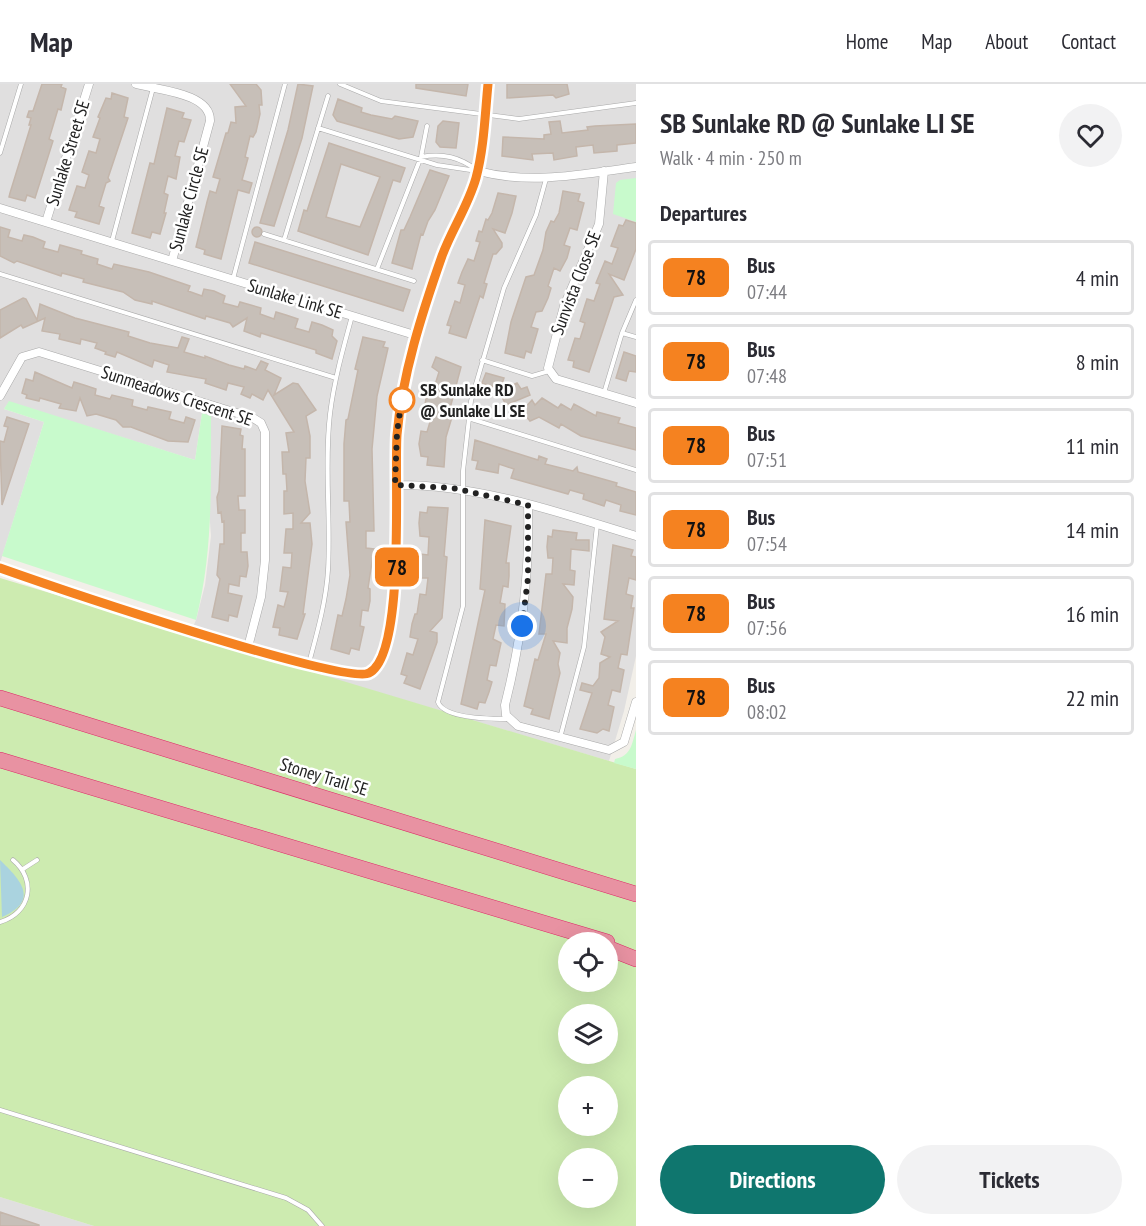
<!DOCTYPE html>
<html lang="en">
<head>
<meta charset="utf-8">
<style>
	:root { --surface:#fff; --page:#f2f2f3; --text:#2b2b33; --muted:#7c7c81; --line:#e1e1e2; --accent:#0f766e }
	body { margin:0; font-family:"PT Sans Narrow",sans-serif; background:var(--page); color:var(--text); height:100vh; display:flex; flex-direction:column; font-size:22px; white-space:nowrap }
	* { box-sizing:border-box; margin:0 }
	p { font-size:20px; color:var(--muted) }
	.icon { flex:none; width:33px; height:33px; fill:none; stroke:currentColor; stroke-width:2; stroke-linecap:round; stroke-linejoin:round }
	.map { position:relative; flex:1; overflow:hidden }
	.details { display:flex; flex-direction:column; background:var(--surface); width:510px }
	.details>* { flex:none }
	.badge { padding:0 12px; border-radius:9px; font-size:21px; line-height:39px }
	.buttons { position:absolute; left:558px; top:848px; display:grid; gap:12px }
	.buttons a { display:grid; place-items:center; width:60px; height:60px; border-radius:50%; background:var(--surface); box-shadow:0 6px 24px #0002; font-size:30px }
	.you { position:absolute; width:30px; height:30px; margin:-15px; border:4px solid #fff; border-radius:50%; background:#1a73e8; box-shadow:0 0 0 9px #1a73e833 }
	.map>.badge { position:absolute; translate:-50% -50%; box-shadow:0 0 0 3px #fff }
	h2 { padding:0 24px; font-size:22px; line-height:54px }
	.round { display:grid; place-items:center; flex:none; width:63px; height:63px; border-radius:32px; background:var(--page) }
	.headline { display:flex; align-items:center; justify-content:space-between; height:102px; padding:0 24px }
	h1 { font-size:28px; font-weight:600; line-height:45px }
	.button { display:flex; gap:12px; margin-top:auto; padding:12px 24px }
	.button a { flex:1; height:69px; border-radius:36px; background:var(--accent); color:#fff; font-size:24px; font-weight:600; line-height:69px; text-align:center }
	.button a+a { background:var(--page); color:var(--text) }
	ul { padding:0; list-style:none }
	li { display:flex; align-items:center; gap:18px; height:75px; margin:0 12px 9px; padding:0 12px; border:3px solid var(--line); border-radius:6px }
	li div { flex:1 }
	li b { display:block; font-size:22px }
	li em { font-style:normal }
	li .badge { min-width:66px; font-weight:700; text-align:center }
	header { display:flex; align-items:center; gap:36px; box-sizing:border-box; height:84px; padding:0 30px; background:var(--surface); border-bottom:2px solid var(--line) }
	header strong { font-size:28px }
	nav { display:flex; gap:33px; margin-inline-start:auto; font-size:21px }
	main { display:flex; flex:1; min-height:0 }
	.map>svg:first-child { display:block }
	.residential { fill:#e0dfdf }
	.grass { fill:#cdebb0; fill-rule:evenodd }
	.park { fill:#c8facc }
	.water { fill:#aad3df }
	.building { fill:#c7bfb8; stroke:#c4b6ab; stroke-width:1.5; fill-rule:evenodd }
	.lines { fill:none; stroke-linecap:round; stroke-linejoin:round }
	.lane-casing { stroke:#a9a9a9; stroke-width:5 }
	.street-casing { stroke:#a9a9a9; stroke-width:9 }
	.highway-casing { stroke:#dc2a67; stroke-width:16 }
	.lane { stroke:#fff; stroke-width:4 }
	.street { stroke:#fff; stroke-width:8 }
	.highway { stroke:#e892a2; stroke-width:15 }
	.line-casing { stroke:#fff; stroke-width:14 }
	.line { stroke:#f58220; stroke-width:9 }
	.walk { stroke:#222; stroke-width:6; stroke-dasharray:0 10.8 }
	.stop-dot { fill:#fff; stroke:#f58220; stroke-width:3 }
	.labels { text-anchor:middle; stroke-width:5; stroke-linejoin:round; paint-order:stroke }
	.street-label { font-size:18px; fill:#222; stroke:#fff }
	.stop-label { font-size:18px; font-weight:bold; fill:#222; stroke:#fff; text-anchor:start }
</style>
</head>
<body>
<header>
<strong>Map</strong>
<nav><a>Home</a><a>Map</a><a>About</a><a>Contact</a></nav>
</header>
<main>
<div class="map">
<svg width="636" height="1142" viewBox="0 0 636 1142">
	<rect width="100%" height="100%" fill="#f2efe9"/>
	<!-- residential -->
	<path class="residential" d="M0 0H636V572L624 627 609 677 189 552 196 536 205 501 211 452 202 329 195 376 9 318 4 325 44 338 0 479Z
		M0 1113 94 1142H0Z"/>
	<!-- grass -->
	<path class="grass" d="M0 494 636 685V1142H94L0 1113ZM568 858H608V897H568ZM568 930H608V969H568ZM568 1002H608V1041H568ZM568 1074H608V1113H568Z"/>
	<!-- park -->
	<path class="park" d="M636 94V138L613 130 616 99 620 96Z
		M9 317 195 376 202 329 211 332C211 402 213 469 196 536L2 472 44 338 4 325Z
		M636 646V685L614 679 615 675C631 672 632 660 636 646Z"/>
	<!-- water -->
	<path class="water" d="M0 776C22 797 39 817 2 833Z"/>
	<!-- building -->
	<path class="building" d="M42 0H62L61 3 66 5 61 26 58 25 49 55 53 57 35 114 27 111 25 117 9 113 10 109 31 41H29L31 34 27 33 29 27H33Z
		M230 0H256L261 6 262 21H259L260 30 256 48 253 53 250 52 245 73 248 74 242 96 252 99 249 109 238 106 221 175 204 170 205 166 196 163 207 118 210 107 216 109 220 95 213 93 226 49H228L231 38 236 39 235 23 246 22Z
		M298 0 313 2 302 54 274 142 260 139 288 46Z
		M416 0H468L466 12 416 4Z
		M507 0H567L569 10 556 14 553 11 507 14Z
		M112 9 128 14 124 33 128 34 108 94 110 97 106 99 99 122 104 124 99 140 75 133 77 128 69 126 77 102 85 104 89 91 82 88 89 67 96 69 100 55 93 53 100 34 98 33 106 14 111 15Z
		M338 15 362 24 361 28 371 31 392 35 395 32 418 37 413 53 399 55 337 37 333 31Z
		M167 24 184 29 182 34 191 36 184 58 179 57 175 72 180 73 176 95 168 92 164 109 168 111 164 129H166L160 150 152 148 150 154 132 149 150 79 154 80Z
		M443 37 459 39 456 64 440 63 436 58 438 42Z
		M560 37 562 49 588 46 587 43 595 42 636 40V59L617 61V67L594 69 593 61 576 63 577 72 554 76 553 69 532 70 533 76 502 72 503 53 544 55V51L551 50 549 38Z
		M329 59 405 84 400 98 393 96 368 171 298 147 304 126 307 127ZM341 80 380 93 360 143 326 133Z
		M430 86 449 92 435 126 428 137 423 151 421 150 412 185 392 179 401 146H404L410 133Z
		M563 107 580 110 578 117 584 119 577 146 570 144 564 161 570 163 567 174 560 187 554 184 548 202 551 204 548 214 542 227 536 228 531 243 538 245 531 269 526 267 524 274 505 269 511 238 526 193 534 191 543 166 546 148 551 137 554 138 559 129Z
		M498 109 516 112 512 129 505 149 493 145 502 159V163L496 170H493L484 199 487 200 483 214 480 212 466 254 449 249 451 242 447 241 455 217 460 219 465 201 458 199 462 188 468 175 474 177 480 158 476 157 479 147 482 148 486 135 488 136 492 129Z
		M626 136 636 139V165L624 196 609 190 623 211 614 213 589 288 573 283 574 277 568 276 575 254 580 255 585 239 580 237 587 215 594 217 600 200 596 199 605 177 612 180 618 164 611 162 619 141 623 142Z
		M252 148a5 5 0 1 1 10 0a5 5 0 1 1-10 0Z
		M0 143 10 146 8 153 22 157 24 151 33 153 45 158 43 164 58 168 60 161 82 167 81 170 98 175 97 180 112 185 114 180 149 188 190 202 188 207 202 212 204 205 214 207 225 212 223 219 238 223 240 218 261 224 260 230 274 235 276 228 286 231 298 235 295 244 309 248 312 238 322 241 333 246 332 252 337 257 332 275 316 269V266L261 249 260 253 244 247 247 234 233 243 230 239 206 232 205 235 152 217V220L135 216 123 208 83 198 84 195 62 189 61 192 17 177 14 179 0 172Z
		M255 158 410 206 403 227 249 179Z
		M23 214 26 215 37 236 40 220 75 234 129 248 128 252 150 259 178 264 182 253 189 255 184 268 205 274V272L229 281 244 285 245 282 256 286 261 277 268 280 265 286 281 294 274 311 293 299 298 300 316 326 306 332 310 352V374H306L305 397 310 429 301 439H310L312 460 303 530H305L297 555 279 551 280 544 273 543 278 521 284 523 288 508 280 507 283 483 291 484 292 469H284L286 445H293V429L284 430V407H287L286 390H283L282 368H289L286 349 294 348 268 306 263 316 252 310 250 314 241 310 244 303 228 299 226 306 205 299 206 295 167 288 169 281 154 276 152 283 117 268 115 273 105 270 106 268 95 264 97 259 81 255 80 260 59 255 60 250 42 247 45 234 23 244 21 241 0 254V226Z
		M363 253 385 258 383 263 388 264 377 312 372 365 374 447H366V464L374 465 368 504 370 505V517L368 527 362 526 360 542 364 543 359 566 351 564 349 570 331 565 338 531 342 532 346 515 350 491 346 438H350L349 417H344V360L346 336 348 335 358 286 355 285Z
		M624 268 636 272V288L629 287 626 297 616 294Z
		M436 273 461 283 448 332 452 333 446 353 444 383 427 381 428 373 421 372 419 360 421 347 427 348 430 338 431 328 424 326 428 303 434 304 439 288 432 283Z
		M35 288 72 304 74 298 84 301 96 305 95 311 110 315 112 311 133 316 132 322 147 326 148 323 171 328 169 335 184 339 186 333 195 336 188 358 168 357 131 343H123L116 336 96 330 87 332 80 314 76 327 59 324 61 320 40 314 39 317 26 314 27 311 22 309 26 295 33 297Z
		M486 289 504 294 500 305 482 299Z
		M517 299 521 305 527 303 530 311 506 321 499 307Z
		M542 314 558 324 561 320 571 326 574 320 596 332 597 328 620 334 618 339 636 344V366L581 352 561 340 559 344 539 333 530 337 522 327 532 316 535 321Z
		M7 333 29 340 2 421 0 357 4 358 8 343 4 342Z
		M222 342 241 345 240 351 243 352 242 365H245V412H238L239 426H245V449H241V468H247L248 482 246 493 240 492 239 502 229 500 228 509 242 512 237 533 229 531 228 537 212 533 220 495 217 491 220 460H224V437L222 438 221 428 218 429 217 413 219 407Z
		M475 356 538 376 539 372 547 375 545 380 573 387 577 383 578 388 617 399 616 402 636 408V431L620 427 621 421 606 416 604 422 583 415 584 410 570 406 568 410 511 394 514 385 499 380 498 389 476 385 478 377 472 376Z
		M428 423 448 424 444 472 447 473 442 534 430 547 437 549V558L420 605 404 599 407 592 401 590 407 569 413 571 418 555 410 553 412 540 415 530H417L420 510 426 511 428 494H420L421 470 428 471 429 453 420 452 419 439 420 428 427 429Z
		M485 436 511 442 506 479H509V492L508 503 503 502 500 519 505 520 504 542 496 541 493 555 501 559 496 582 490 581 487 596 492 598 489 608 485 619 479 618 477 625 461 620 485 506 480 505Z
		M553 446 577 449 576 456H589V467L571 465 570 486 575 487 574 501 563 500 573 513 572 525 567 544V559L553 557 560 569 558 580 560 589 549 635 531 630 533 625 524 622 535 575 538 576 546 550H539L546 490H552L553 474H548L547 463 548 452 552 453Z
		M613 461 633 466 631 472 636 473V496L629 494 626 510 633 512 631 524H634L627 571 621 570 618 584 624 586 620 608 612 606 608 621 614 623 609 647 603 645 597 649 580 645 592 609 580 606 582 599 593 602 599 594 600 579 610 573 601 570 605 553 601 548 618 537 604 535Z
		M0 1128 39 1141V1142H0Z"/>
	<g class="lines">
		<!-- lane casing -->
		<g class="lane-casing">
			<path id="lane" d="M340 0 381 17 519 35 636 19
				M318 44 437 81 477 87
				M0 69 21 0
				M421 73C443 69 460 73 478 87
				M264 150 414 197
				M284 156 328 12
				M112 157 153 4
				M377 185 421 73 427 42
				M0 190 336 294
				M233 195 285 0
				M622 249 636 253
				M482 276 532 292 549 287
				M604 309 622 249 636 216
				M468 334 636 386
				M309 579C317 549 326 518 328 486 331 434 324 382 330 330 334 297 343 265 352 232
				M508 635C492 635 444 635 438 618L463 522V387L471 317 504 204 536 131 546 95
				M560 654 584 563 597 441
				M23 785 37 776
				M0 838C31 829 37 796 13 776
				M0 1026 286 1114 308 1126 322 1142"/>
		</g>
		<!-- street casing -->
		<g class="street-casing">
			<path id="street" d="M478 87C531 101 583 90 636 83
				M604 87 599 140 564 222 548 284 556 295 636 319
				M0 124 172 177 210 37C211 9 158 6 136 0
				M46 138 89 0
				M172 177 418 252
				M0 312 22 273 39 268 253 334 261 339 265 348V476L261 513 248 563
				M395 401C477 400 558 428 636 452
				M528 421C530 490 522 554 505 621L506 631 518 642 609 666 624 658 636 618
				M0 484C45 500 343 602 369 589 406 571 393 392 397 351 402 292 422 223 444 167 453 144 467 123 475 99 485 67 485 33 488 0"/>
		</g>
		<!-- highway casing -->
		<g class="highway-casing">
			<path id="highway" d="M0 614 636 810
				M0 676 607 858
				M608 864 636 875"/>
		</g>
		<!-- lane -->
		<use href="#lane" class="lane"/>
		<!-- street -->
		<use href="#street" class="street"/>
		<!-- highway -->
		<use href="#highway" class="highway"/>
	</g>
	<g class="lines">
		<!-- line casing -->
		<g class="line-casing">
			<path id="line" d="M0 484C45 500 344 602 369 589 406 571 394 392 397 351 402 291 422 229 442 172 452 145 468 122 476 94 484 64 485 31 488 0"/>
		</g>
		<!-- line -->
		<use href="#line" class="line"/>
		<!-- walk -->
		<path class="walk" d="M402 316V313L397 349 395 401 453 404 528 421V494L522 542"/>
	</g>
	<!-- markers -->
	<circle class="stop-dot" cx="402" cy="316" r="12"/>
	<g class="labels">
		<!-- street labels -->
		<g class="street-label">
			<text transform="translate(68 69) rotate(-73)" y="6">Sunlake Street SE</text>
			<text transform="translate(189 115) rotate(-75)" y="6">Sunlake Circle SE</text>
			<text transform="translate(576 199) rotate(-69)" y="6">Sunvista Close SE</text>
			<text transform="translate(295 215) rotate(17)" y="6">Sunlake Link SE</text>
			<text transform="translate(177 312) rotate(18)" y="6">Sunmeadows Crescent SE</text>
			<text transform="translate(324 693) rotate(17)" y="6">Stoney Trail SE</text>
		</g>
		<!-- stop labels -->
		<g class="stop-label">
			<text x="420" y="312">SB Sunlake RD<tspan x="420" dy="21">@ Sunlake LI SE</tspan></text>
		</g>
	</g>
</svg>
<div class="buttons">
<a><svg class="icon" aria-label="locate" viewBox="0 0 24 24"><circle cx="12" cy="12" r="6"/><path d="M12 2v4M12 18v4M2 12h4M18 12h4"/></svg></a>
<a><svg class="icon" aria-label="layers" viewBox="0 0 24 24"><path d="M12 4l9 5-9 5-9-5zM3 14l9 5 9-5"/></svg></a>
<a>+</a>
<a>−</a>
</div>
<div class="you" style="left:522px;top:542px"></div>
<b class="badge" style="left:397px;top:483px;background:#f58220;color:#111">78</b>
</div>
<section class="details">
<div class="headline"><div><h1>SB Sunlake RD @ Sunlake LI SE</h1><p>Walk · 4 min · 250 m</p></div><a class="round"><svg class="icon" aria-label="heart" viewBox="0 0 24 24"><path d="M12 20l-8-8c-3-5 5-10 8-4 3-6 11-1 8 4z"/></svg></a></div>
<h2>Departures</h2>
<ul>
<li><span class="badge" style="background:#f58220;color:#111">78</span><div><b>Bus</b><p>07:44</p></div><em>4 min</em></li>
<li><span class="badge" style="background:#f58220;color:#111">78</span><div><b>Bus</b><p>07:48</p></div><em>8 min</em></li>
<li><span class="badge" style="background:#f58220;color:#111">78</span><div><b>Bus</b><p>07:51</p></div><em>11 min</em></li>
<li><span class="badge" style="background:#f58220;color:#111">78</span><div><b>Bus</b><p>07:54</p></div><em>14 min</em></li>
<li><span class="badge" style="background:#f58220;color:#111">78</span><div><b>Bus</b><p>07:56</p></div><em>16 min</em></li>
<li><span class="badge" style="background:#f58220;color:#111">78</span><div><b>Bus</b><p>08:02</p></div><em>22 min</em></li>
</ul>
<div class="button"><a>Directions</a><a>Tickets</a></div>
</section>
</main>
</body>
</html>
